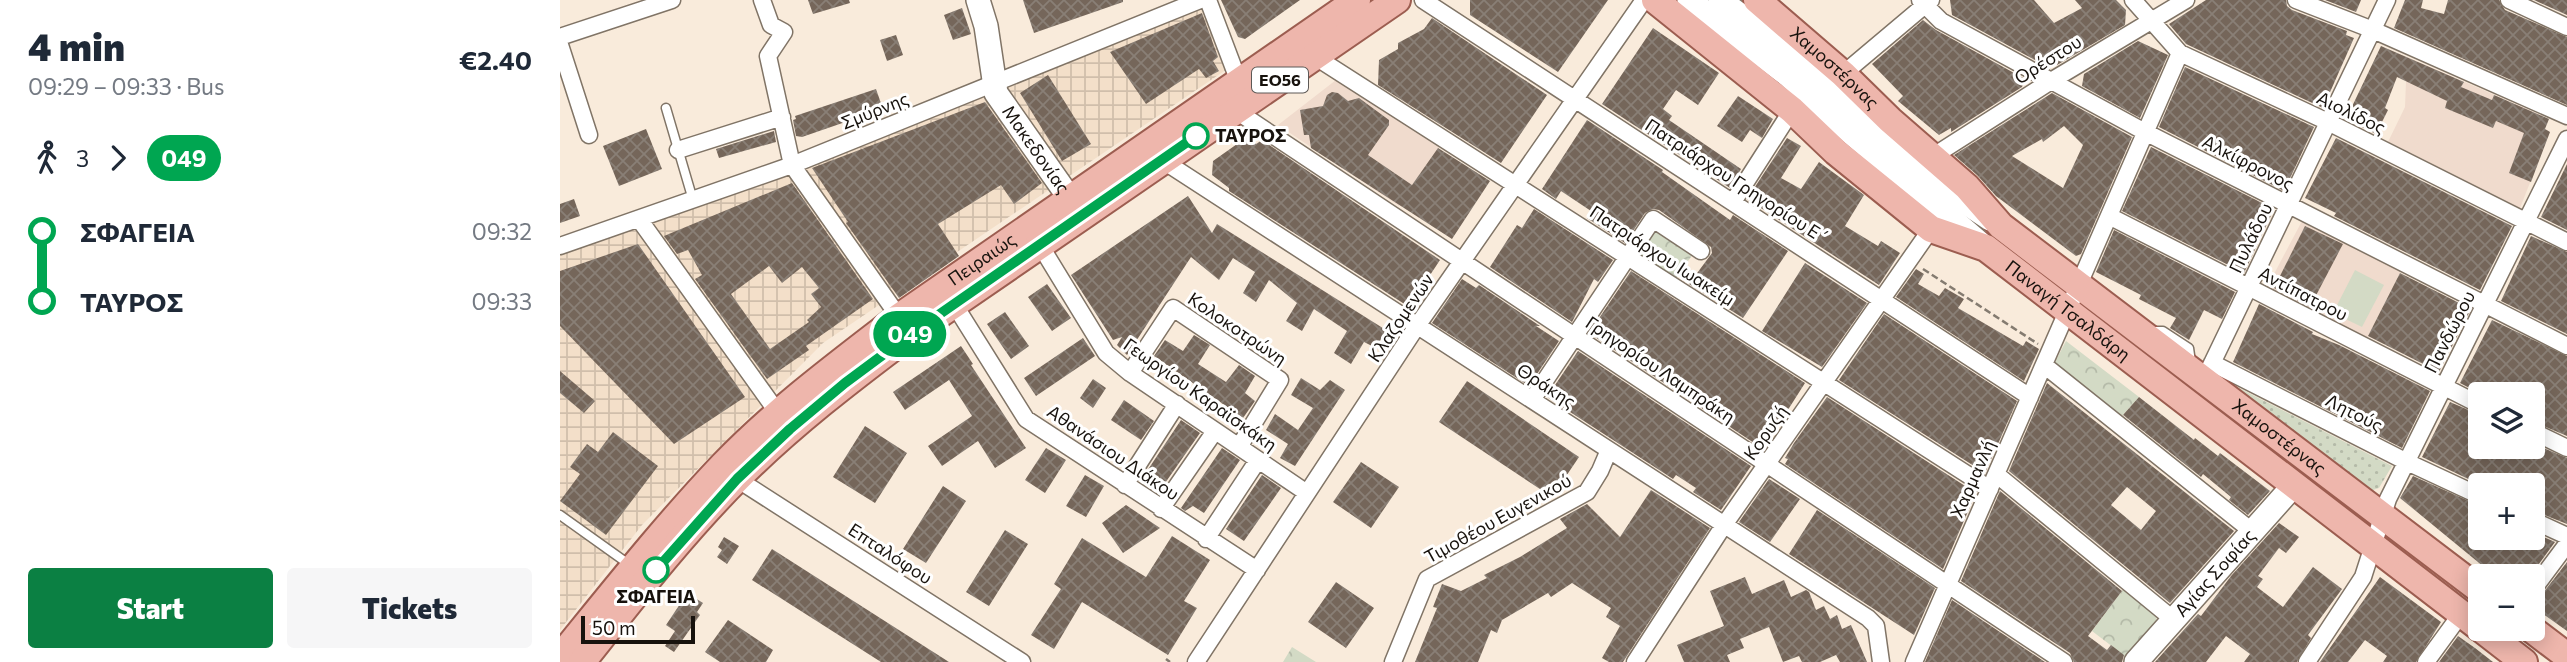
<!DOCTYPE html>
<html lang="en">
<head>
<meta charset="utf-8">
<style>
	:root { --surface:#fff; --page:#f6f6f7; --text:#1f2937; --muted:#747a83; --accent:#0b8043 }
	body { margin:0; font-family:Commissioner,sans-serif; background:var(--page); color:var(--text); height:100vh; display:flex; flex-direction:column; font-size:26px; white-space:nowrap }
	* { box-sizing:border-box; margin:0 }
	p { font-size:23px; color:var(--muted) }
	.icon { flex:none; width:38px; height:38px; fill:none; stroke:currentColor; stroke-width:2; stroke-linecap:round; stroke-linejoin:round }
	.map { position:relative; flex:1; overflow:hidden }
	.details { display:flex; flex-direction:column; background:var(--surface); width:560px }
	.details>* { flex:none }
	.badge { padding:0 14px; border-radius:23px; font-size:24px; line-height:46px }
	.controls { position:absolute; left:1908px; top:382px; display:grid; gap:14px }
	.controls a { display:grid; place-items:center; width:77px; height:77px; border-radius:7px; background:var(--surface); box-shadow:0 4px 18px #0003; font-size:35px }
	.scale { position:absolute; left:21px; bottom:18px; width:114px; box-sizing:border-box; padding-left:7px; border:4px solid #17120d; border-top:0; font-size:19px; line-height:24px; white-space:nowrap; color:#17120d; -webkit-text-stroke:5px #fff; paint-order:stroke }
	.map>.badge { position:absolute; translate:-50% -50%; box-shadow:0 0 0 4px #fff }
	.legs { display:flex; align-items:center; gap:10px; height:77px; padding:0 28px; font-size:23px }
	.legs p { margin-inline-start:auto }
	.overview { display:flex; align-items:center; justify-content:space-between; height:119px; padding:0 28px }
	h1 { font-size:38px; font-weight:800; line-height:52px }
	.action { display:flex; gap:14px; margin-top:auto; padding:14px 28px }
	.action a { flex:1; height:80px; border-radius:7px; background:var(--accent); color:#fff; font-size:28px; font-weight:800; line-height:80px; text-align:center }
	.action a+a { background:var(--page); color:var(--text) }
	ul { padding:0 28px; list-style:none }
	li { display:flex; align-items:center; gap:24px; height:70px; font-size:26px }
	li i { display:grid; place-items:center; width:10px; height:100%; margin:0 9px; background:currentColor }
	li i::after { content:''; width:18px; height:18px; margin:-9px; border:5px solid; border-radius:50%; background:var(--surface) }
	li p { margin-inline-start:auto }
	li:first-child i { background:linear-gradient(#0000 50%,currentColor 0) }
	li:last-child i { background:linear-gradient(currentColor 50%,#0000 0) }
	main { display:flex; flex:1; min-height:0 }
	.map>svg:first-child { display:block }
	.industrial { fill:url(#industrial-grid) }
	.education { fill:#f0dbcd }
	.grass { fill:url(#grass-dots) }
	.park { fill:url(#park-crowns) }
	.pitch { fill:#d3dac5 }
	.building { fill:url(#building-cross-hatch); fill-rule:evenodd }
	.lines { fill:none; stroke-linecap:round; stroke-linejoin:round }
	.lane-casing { stroke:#807466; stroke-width:11 }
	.street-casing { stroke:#807466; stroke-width:19 }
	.secondary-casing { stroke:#807466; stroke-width:26 }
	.primary-casing { stroke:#9c5d50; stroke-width:30 }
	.path { stroke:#847b70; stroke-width:2.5; stroke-dasharray:7 3.5; stroke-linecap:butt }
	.lane { stroke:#fff; stroke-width:8 }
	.street { stroke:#fff; stroke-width:16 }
	.secondary { stroke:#fff; stroke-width:23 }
	.primary { stroke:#eeb6ac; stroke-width:26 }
	.line-1-casing { stroke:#fff; stroke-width:16 }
	.line-1 { stroke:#00a651; stroke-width:10 }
	.stop-1-dot { fill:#fff; stroke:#00a651; stroke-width:3.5 }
	.labels { text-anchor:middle; stroke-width:6; stroke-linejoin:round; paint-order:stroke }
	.shield { fill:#fff; stroke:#5d5956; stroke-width:2 }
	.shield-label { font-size:16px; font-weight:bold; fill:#17120d }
	.street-label { font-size:18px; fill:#17120d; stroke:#fff }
	.stop-label { font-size:18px; font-weight:bold; fill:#17120d; stroke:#fff; text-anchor:start }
</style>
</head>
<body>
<main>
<section class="details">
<div class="overview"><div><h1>4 min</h1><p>09:29 – 09:33 · Bus</p></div><b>€2.40</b></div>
<div class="legs"><svg class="icon" aria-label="walk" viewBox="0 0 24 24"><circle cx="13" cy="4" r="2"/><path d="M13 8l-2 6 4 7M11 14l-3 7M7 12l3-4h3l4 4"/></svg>3<svg class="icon" aria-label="forward" viewBox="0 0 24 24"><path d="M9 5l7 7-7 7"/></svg><b class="badge" style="background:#00a651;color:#fff">049</b></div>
<ul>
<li><i style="color:#00a651"></i><b>ΣΦΑΓΕΙΑ</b><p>09:32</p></li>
<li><i style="color:#00a651"></i><b>ΤΑΥΡΟΣ</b><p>09:33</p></li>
</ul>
<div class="action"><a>Start</a><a>Tickets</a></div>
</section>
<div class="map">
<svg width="2007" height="662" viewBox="0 0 2007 662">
	<defs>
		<pattern id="industrial-grid" width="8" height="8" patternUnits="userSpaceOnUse" patternTransform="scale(1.75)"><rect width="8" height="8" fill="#f3dfc9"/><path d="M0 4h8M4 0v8" fill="none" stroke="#d0beab"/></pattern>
		<pattern id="grass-dots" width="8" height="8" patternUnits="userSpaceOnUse" patternTransform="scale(1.75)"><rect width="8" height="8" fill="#d3dac5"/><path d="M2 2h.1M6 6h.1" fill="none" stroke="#b4baa8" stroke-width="1.8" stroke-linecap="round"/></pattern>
		<pattern id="park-crowns" width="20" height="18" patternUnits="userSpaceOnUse" patternTransform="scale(1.75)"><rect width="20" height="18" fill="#d3dac5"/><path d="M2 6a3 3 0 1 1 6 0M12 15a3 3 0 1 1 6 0" fill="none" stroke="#b4baa8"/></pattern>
		<pattern id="building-cross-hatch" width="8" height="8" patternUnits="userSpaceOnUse" patternTransform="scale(1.75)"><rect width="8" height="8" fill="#75665a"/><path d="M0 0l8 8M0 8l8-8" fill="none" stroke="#897f76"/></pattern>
	</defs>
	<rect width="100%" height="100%" fill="#f9ebdb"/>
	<!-- industrial -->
	<path class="industrial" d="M653 0 676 63 263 343 82 525 0 630V237L233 158Z"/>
	<!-- education -->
	<path class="education" d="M1847 57 1983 116 1982 121 1987 123 1985 129 1990 132 1960 208 1828 142 1845 107Z
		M776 80 880 146 839 206 718 125Z
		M1742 221 1841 271 1806 340 1705 291Z"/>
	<!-- grass -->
	<path class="grass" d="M1669 383 1832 466 1819 488 1807 492Z"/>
	<!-- park -->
	<path class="park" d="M1095 225 1135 251 1115 280 1075 254Z
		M1506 341 1579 397 1561 417 1494 364Z
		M1565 587 1597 615 1596 621 1566 657 1532 631Z
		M732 647 756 662H723Z"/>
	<!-- pitch -->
	<path class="pitch" d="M1795 270 1824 285 1802 327 1773 313Z"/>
	<!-- building -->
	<path class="building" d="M248 0H289L290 3 253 14Z
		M463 0H563V2L474 33Z
		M661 0H740L685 39 678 37Z
		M910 0H1048L998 72 910 15Z
		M1390 0H1474L1494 23 1522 8 1515 0H1556L1566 10 1565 25 1497 65 1486 66 1392 15Z
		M1646 0H1726L1727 6 1732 10 1787 31 1786 35 1794 38 1763 108 1626 44 1609 24Z
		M1765 0H1801L1796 12Z
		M1845 0H1863L1861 8 1884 14 1888 0H1939L1945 10 2007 37V105L1834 28Z
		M1974 0H2007V15Z
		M402 8 411 34 393 40 384 15Z
		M642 13 658 57 653 61 659 71 646 78 639 69 586 104 550 52Z
		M872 18 987 95 941 163 818 85 819 60 838 49V43L864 29Z
		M1363 20 1376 30 1465 79 1462 87 1391 132V128L1379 135 1338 101 1343 96 1312 64Z
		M1093 28 1159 73 1138 105 1116 90 1103 109 1112 116 1109 120 1181 169 1170 188 1042 104Z
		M336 35 343 55 327 61 320 40Z
		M1578 41 1608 55 1580 118 1522 86 1524 74Z
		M1821 46 1904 82 1901 87 1932 100 1934 95 1989 119 1985 129 1990 132 1971 182 1949 173 1964 133 1936 121 1933 128 1885 108 1887 101 1837 77 1825 108 1828 110 1816 134 1786 119Z
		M1625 67 1754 127 1724 191 1599 127Z
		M488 75 531 144 502 161 460 93Z
		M316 89 323 109 242 137 236 136 233 120 236 119 235 116Z
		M772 92 778 93 788 101 799 98 829 120V125L808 155 852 185 878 148 930 181 892 239 751 148 749 135H744L740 110 763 106 767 95Z
		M1492 93 1572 137 1521 254 1516 256 1436 196 1417 175 1394 155ZM1504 126 1523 145 1503 188 1452 156 1482 139 1483 142Z
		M1178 96 1213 119 1202 138 1190 130 1182 142 1157 126Z
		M425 102 482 183 454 204 441 185 378 224 399 256 339 298 286 223 288 222 252 168Z
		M1027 120 1103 170 1102 172 1170 220 1173 215 1228 251 1183 318 1129 284 1152 253 1151 247 1099 210 1093 209 1085 213 1065 243 1027 218 1031 211 1001 191 996 199 982 189Z
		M86 129 102 169 59 186 43 146Z
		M214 131 216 142 159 158 156 149Z
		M687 137 696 144 702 140 880 260 849 307 669 191V188L652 175 653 161Z
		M1227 138 1241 146 1221 178 1241 189 1259 162 1304 195 1285 226 1318 246 1321 241 1340 253 1319 285 1187 199Z
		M1776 138 1952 226 1920 290 1774 216 1776 213 1745 198Z
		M1591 147 1714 209 1684 273 1562 211Z
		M2007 164V230L1981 217Z
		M232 183 313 299 246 346 249 350 207 379 135 279 142 275 128 250 117 254 104 236ZM209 266 222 283 242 267 259 288 251 294 261 307 247 320 249 322 210 349 171 294Z
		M628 196 652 233 657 224 826 330 816 348 804 342 791 364 774 353 787 331 754 309 742 331 726 321 737 303 709 280 696 302 683 293 695 272 673 258 659 280 631 257 567 355 557 345 562 337 553 340 511 275Z
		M14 199 20 216 0 223V204Z
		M974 209 1053 260 1038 282 1034 279 1012 322 930 267 957 225 962 228Z
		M1745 226 1783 244 1750 307 1714 288Z
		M1554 230 1675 292 1662 319 1644 310 1629 340 1610 328 1616 318 1579 299 1581 295 1536 272Z
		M1971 236 2007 252V334L1941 301Z
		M78 244 185 397 114 444 0 326V271Z
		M1245 263 1307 303 1262 367 1202 331Z
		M1356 269 1364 274 1358 284 1379 296 1385 288 1404 299 1398 308 1463 346 1466 341 1479 349 1464 381 1336 297Z
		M1071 271 1245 383 1203 449 1029 333Z
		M1840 273 1911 309 1879 372 1808 336Z
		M902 279 916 288 919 285 980 326H976L999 341 969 386 872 323Z
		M487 284 511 318 492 331 468 297Z
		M1699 304 1753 332 1752 334 1779 345 1870 391 1842 448 1673 362Z
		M445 312 469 346 451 359 427 324Z
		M1324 314 1457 401 1425 473 1279 380Z
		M1932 320 2007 356V436L1972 421V394H1921L1900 383Z
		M634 335 650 345 638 364 666 382 679 365 695 376 685 393 695 401 683 418 594 356 605 340 623 351Z
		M523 338 535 356 476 396 464 378Z
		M401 346 413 364 411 365 466 448 435 468 418 441 382 466 368 446 412 416 389 380 345 410 333 392Z
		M1018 351 1191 466 1161 510 1133 492 1136 488 1116 475 1113 479 987 397Z
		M0 371 35 401 24 413 0 393Z
		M741 378 760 390 770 380 785 390 735 466 720 458 728 444 706 430 715 414 738 430 753 408 731 395Z
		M533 379 546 388 533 408 520 398Z
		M907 381 1019 457 992 497 879 422Z
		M1487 383 1674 531 1610 603 1449 471ZM1567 487 1596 511 1581 530 1551 505Z
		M1267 397 1416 493 1383 569 1225 464 1228 459 1225 458 1234 443Z
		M1579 397 1634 440 1635 438 1658 456 1660 453 1710 491 1688 515 1669 500 1671 497 1643 474 1641 477 1563 415Z
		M564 400 594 421 581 440 551 420Z
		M1890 402 1920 415V446H1972V443L2007 458V524L1972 510V485H1921L1862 457Z
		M621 420 640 433 603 486 585 474Z
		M305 426 347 453 315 503 273 477Z
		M53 432 98 466 46 535 0 501 20 474 10 467 27 444 38 452Z
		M486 448 506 460 485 493 465 480Z
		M662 448 680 460 644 513 633 506 625 511 621 508Z
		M801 462 839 487 811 528 773 502Z
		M525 475 544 486 526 517 506 506Z
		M702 475 721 488 684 541 666 529Z
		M1853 476 1920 506V537H1972V532L1995 542 1970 576H1935L1840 498Z
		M1209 479 1240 499 1210 542 1179 522Z
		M383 486 406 501 366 563 343 549Z
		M1091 490 1150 528 1063 662H1049L1042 658 1060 626 1046 617 1051 608 1012 583 991 597 988 593 942 620 937 633 931 630 918 662H855L877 608 873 607 882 584 901 591 927 578 924 575 960 557 1007 528 1000 519 1027 504 1060 537Z
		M1440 491 1562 591 1528 636 1547 650 1551 645 1564 655 1562 662H1514L1510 653 1401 581Z
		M566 505 600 528 563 553 542 523Z
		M1257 510 1375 588 1354 635 1229 554Z
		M1719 523 1739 537 1726 553 1719 548 1698 576 1703 579 1697 587 1723 607 1753 567 1782 589 1748 635 1751 638 1737 662H1684L1690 654 1666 636 1646 662H1595L1638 614 1641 616 1671 576Z
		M445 530 468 544 429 606 406 592Z
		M612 536 650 560 624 601 637 608 608 655 522 602 494 649 471 635 501 589 494 584 522 538 586 577Z
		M164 537 179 546 167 564 157 557 162 550 158 547Z
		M212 549 389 662H321L192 580Z
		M2007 562V631L1972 606V601L1980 597Z
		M1185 577 1192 594 1224 580 1231 597 1246 590 1249 592 1256 610 1264 606 1270 619 1277 615 1282 629 1291 625 1307 662H1280L1276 655 1260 662H1242L1239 656 1223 662 1209 627 1180 639 1184 648 1167 655 1170 662H1124L1117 645 1164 626 1150 591Z
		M1820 577 1881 622 1856 662H1823L1827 656 1805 640 1788 662H1760Z
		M776 582 814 608 786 648 748 622Z
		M132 596 143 603 137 612 140 615 114 652 105 646 115 631 106 625 122 601 127 604Z
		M1392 600 1485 662H1365Z
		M168 620 213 650 206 662H160L145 652Z
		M1898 636 1915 648 1933 662H1879Z"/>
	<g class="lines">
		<!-- lane casing -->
		<g class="lane-casing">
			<path id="lane" d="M106 108 133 200
				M1591 331H1603L1629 348 1631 362
				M0 515 70 565"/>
		</g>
		<!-- street casing -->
		<g class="street-casing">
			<path id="street" d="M202 0 211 25 224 32 208 56 232 165 339 317
				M648 0 679 82
				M863 0 1470 397
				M1360 0 1381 21 1585 132 2007 346
				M1573 0 1620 53 1768 122 2007 242
				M1736 0 1813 30 2007 116
				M1949 0 2007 27
				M0 37 112 0
				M0 45 29 135
				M754 56 1430 489
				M1283 74 1371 0
				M675 110 1504 662
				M118 150 222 117
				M1372 157 1491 81 1626 0
				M602 160 1308 618 1316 626 1321 662
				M1173 202 1232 110
				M1549 216 1920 405
				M79 219 218 413
				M480 245 546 353 570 373 747 493
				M0 246 232 165 640 0
				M394 304 466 419 697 570
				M1652 363 1847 462 1920 496
				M1484 365 1693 532
				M570 373 613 308 720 380 679 447
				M1644 380 1827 0
				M972 400 1093 219 1141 251
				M1972 431 2007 448
				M1436 474 1614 620
				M177 479 462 662
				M565 485 617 404
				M601 509 655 431
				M1972 520 2007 536
				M646 539 698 460
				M1972 591 2007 544
				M636 662 857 326 1084 0
				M833 662 867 579 1027 492 1040 471 1049 450
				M1075 662 1164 525 1371 229
				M1354 662 1620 53
				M1747 662 1803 577 1828 499 2007 139
				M1866 662 1901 614"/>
		</g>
		<!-- secondary casing -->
		<g class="secondary-casing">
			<g id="secondary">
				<path id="s1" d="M418 0 426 26 436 93 520 213"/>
				<path d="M1129 0 1229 76 1275 119 1422 245"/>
				<path d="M1160 0 1240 60 1390 192 1430 219"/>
				<path id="s2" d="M1576 662 1734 485"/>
			</g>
		</g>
		<!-- primary casing -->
		<g class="primary-casing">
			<g id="primary">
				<path id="s3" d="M1095 0 1232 110 1276 152 1371 229 1426 248 1920 628"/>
				<path id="s4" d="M1197 0 1283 74 1330 120 1407 187 1441 226 1920 590"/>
				<path d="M1920 628 1964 662"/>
				<path d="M1970 628 2007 656"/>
				<path id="s5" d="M0 657C53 592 105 526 163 465 216 410 278 364 339 317L797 0"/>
				<path d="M22 662C72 599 121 535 178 478 231 425 291 379 351 334L837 0"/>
			</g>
		</g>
		<!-- path -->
		<path class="path" d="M1363 269 1478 344
			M606 659 610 662"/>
		<!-- lane -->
		<use href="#lane" class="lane"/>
		<!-- street -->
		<use href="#street" class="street"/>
		<!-- secondary -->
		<use href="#secondary" class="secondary"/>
		<!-- primary -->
		<use href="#primary" class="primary"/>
	</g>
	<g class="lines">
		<!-- line-1 casing -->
		<g class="line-1-casing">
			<path id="line-1" d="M96 570 177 479 230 429 285 383 351 334 636 136"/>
		</g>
		<!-- line-1 -->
		<use href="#line-1" class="line-1"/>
	</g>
	<!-- markers -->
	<g class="stop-1-dot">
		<circle cx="636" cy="136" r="12"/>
		<circle cx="96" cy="570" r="12"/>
	</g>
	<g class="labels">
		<!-- shield labels -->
		<rect class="shield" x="692" y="67.5" width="56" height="25" rx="5"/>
		<g class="shield-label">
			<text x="720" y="86">ΕΟ56</text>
		</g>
		<!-- street labels -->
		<g class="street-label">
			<text transform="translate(1488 60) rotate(-32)" y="6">Ορέστου</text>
			<text dy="6" stroke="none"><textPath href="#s4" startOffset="103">Χαμοστέρνας</textPath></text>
			<text transform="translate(315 111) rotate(-22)" y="6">Σμύρνης</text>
			<text transform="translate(1791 113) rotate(26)" y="6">Αιολίδος</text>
			<text dy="6" stroke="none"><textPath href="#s1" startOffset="164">Μακεδονίας</textPath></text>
			<text transform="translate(1688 163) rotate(27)" y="6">Αλκίφρονος</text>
			<text transform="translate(1177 182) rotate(33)" y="6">Πατριάρχου Γρηγορίου Ε΄</text>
			<text transform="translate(1691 238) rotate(-64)" y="6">Πυλάδου</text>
			<text transform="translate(1102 256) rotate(33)" y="6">Πατριάρχου Ιωακείμ</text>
			<text dy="6" stroke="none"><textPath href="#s5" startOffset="583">Πειραιώς</textPath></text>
			<text transform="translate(1743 294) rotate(27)" y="6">Αντίπατρου</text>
			<text dy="6" stroke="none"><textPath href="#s3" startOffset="520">Παναγή Τσαλδάρη</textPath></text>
			<text transform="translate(841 318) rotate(-56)" y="6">Κλαζομενών</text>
			<text transform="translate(677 329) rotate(34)" y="6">Κολοκοτρώνη</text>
			<text transform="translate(1890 332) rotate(-63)" y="6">Πανδώρου</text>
			<text transform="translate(1100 370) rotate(34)" y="6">Γρηγορίου Λαμπράκη</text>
			<text transform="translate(986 386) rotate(33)" y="6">Θράκης</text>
			<text transform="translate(640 395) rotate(35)" y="6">Γεωργίου Καραϊσκάκη</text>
			<text transform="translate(1794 413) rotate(27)" y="6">Λητούς</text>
			<text transform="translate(1206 433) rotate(-55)" y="6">Κορυζή</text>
			<text dy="6" stroke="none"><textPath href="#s4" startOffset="682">Χαμοστέρνας</textPath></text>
			<text transform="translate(553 453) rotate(34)" y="6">Αθανάσιου Διάκου</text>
			<text transform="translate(1413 479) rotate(-66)" y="6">Χαρμανλή</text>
			<text transform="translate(938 519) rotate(-29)" y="6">Τιμοθέου Ευγενικού</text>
			<text transform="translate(330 554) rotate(33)" y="6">Επταλόφου</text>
			<text dy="6" stroke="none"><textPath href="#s2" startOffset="119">Αγίας Σοφίας</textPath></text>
		</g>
		<!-- stop labels -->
		<g class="stop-label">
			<text x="655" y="142">ΤΑΥΡΟΣ</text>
			<text x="96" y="603" text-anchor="middle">ΣΦΑΓΕΙΑ</text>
		</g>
	</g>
</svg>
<div class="controls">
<a><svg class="icon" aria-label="layers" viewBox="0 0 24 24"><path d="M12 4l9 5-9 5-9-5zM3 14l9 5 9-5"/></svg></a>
<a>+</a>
<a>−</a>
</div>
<div class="scale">50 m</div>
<b class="badge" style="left:350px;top:334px;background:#00a651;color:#fff">049</b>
</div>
</main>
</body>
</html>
